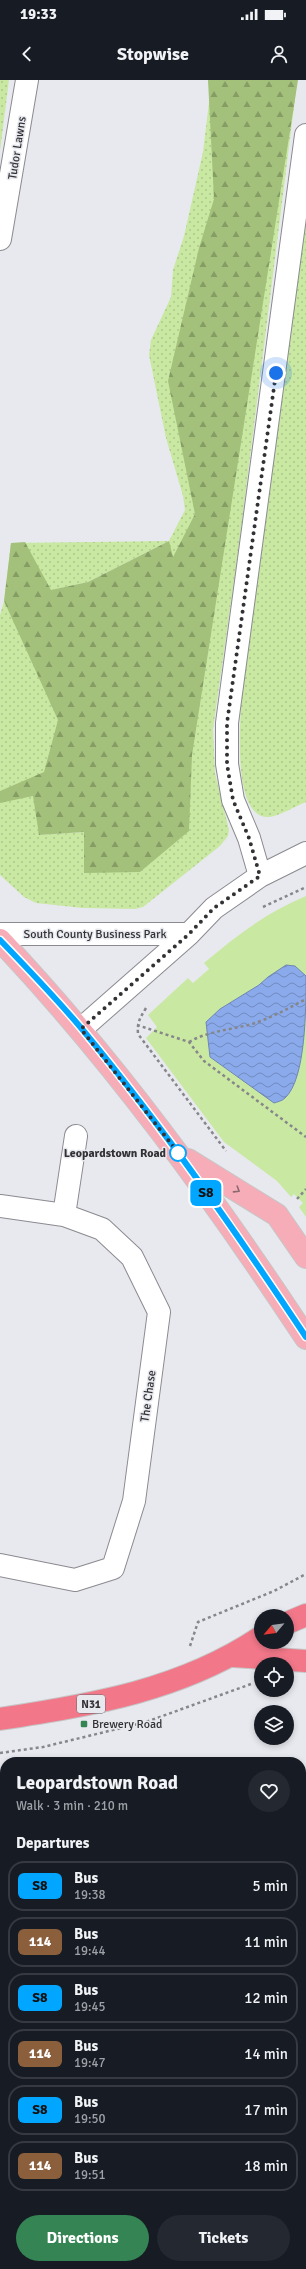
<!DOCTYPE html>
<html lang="en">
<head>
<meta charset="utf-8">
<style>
	:root { --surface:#171b24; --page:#242831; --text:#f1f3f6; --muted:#9ea1a6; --line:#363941; --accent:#358453 }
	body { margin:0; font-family:Signika,sans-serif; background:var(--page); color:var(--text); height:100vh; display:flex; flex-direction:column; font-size:15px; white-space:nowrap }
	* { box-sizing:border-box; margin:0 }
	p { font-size:13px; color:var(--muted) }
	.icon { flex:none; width:22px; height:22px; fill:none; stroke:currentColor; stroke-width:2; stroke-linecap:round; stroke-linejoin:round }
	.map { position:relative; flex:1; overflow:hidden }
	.details { position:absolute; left:0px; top:1677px; width:306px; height:512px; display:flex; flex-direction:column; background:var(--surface); border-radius:16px 16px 0 0; box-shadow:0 2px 6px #0003 }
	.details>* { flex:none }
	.badge { padding:0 8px; border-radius:6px; font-size:14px; line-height:26px }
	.needle { width:26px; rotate:241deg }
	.controls { position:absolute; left:254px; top:1529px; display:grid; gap:8px }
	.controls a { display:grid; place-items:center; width:40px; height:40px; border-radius:50%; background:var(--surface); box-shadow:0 2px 6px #0003; font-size:20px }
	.you { position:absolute; width:20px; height:20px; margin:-10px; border:3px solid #fff; border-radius:50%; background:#1a73e8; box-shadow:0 0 0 6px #1a73e833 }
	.map>.badge { position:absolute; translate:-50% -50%; box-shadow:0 0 0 2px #fff }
	h2 { padding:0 16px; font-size:15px; line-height:36px }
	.round { display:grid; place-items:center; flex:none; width:42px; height:42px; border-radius:21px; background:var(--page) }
	.summary { display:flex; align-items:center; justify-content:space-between; height:68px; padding:0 16px }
	h1 { font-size:19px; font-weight:700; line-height:30px }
	.primary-button { display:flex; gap:8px; margin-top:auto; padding:8px 16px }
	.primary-button a { flex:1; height:46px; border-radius:24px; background:var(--accent); color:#fff; font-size:16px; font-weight:700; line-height:46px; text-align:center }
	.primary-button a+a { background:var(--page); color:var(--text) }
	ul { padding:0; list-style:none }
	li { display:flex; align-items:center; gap:12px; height:50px; margin:0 8px 6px; padding:0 8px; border:2px solid var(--line); border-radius:16px }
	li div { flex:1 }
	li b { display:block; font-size:15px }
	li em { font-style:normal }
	li .badge { min-width:44px; font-weight:700; text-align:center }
	.status { display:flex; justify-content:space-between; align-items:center; height:28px; padding:0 20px; background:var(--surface); direction:ltr }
	.status svg { height:11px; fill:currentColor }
	header { display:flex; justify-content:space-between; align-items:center; height:52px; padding:0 16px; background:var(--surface); font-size:18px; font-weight:700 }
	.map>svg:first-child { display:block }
	.grass { fill:url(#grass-dots); fill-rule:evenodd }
	.forest { fill:url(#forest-firs) }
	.park { fill:#c9e8a2 }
	.water { fill:url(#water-waves); stroke:#7086b4 }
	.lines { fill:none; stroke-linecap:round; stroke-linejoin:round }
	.minor-casing { stroke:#8a8a90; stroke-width:24 }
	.major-casing { stroke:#c6c6c6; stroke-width:24 }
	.highway-casing { stroke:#c6c6c6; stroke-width:24 }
	.path { stroke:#86868b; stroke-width:2.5; stroke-dasharray:3 3; stroke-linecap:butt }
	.minor { stroke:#fff; stroke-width:22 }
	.major { stroke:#f7adb8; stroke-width:22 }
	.highway { stroke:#f17789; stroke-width:22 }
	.oneway { stroke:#8b6970 }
	.line-casing { stroke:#fff; stroke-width:9 }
	.line { stroke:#00a6ff; stroke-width:6 }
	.walk { stroke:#323235; stroke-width:4; stroke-dasharray:0 7.2 }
	.stop-dot { fill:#fff; stroke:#00a6ff; stroke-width:2 }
	.poi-dot { fill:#358453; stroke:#e8e9ef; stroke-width:1.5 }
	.labels { text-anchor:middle; stroke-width:3; stroke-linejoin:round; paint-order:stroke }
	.shield { fill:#e8e9ef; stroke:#69696d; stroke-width:1 }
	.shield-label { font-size:11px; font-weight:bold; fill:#323235 }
	.street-label { font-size:12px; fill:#323235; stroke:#e8e9ef }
	.stop-label { font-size:12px; font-weight:bold; fill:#323235; stroke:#e8e9ef; text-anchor:end }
	.poi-label { font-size:12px; fill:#323235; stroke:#e8e9ef; text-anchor:start }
</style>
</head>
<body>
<div class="status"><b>19:33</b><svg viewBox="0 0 49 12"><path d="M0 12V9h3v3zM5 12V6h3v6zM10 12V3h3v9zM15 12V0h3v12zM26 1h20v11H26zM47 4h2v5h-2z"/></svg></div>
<header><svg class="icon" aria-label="back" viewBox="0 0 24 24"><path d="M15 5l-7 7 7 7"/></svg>Stopwise<svg class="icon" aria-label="person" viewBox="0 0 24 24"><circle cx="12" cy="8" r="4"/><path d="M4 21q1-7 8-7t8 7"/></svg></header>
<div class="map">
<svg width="306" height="2189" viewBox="0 0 306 2189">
	<defs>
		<pattern id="grass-dots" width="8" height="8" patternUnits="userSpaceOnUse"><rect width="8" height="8" fill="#c9e8a2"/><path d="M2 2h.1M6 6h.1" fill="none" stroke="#adc78c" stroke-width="1.8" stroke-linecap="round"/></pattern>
		<pattern id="forest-firs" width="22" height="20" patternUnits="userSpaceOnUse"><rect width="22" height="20" fill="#a3c17a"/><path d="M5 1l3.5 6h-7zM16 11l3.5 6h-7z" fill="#859d65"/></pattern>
		<pattern id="water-waves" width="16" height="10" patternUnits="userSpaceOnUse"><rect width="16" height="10" fill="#8aaaeb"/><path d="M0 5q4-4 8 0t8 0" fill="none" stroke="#718bbf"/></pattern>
	</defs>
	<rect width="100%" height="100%" fill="#e8e9ef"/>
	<!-- grass -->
	<path class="grass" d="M0 0H9L0 71Z
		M208 0H285L297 3 238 473 213 649 215 693 229 750 228 756 220 766 143 827 135 829 83 828 36 823 24 817 0 795V535L4 521 11 463 169 461 185 430 183 416 166 358 149 275 151 260 171 217 173 190 184 156 203 72 210 14ZM169 461 84 752 39 755 69 620 4 521 88 502Z
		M306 130V722C295 726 280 736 269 737 230 739 241 634 242 611Z"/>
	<!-- forest -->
	<path class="forest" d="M208 0H298L192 675 189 751 140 792 84 793V752L39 755 33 716 0 723V711L44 692 58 640 4 521 11 463 25 462 51 510 88 502 169 461 173 477 195 434 168 301 199 168 214 119Z"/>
	<!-- park -->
	<path class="park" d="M306 816V1137L299 1127 303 1123 294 1114 291 1117 277 1101 224 1062 146 958 157 947 148 935 188 898 193 903 209 889 204 883C236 856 267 832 306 816Z"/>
	<!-- water -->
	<path class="water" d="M286 885 295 886 306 896C306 928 306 999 285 1018 282 1021 277 1022 274 1023L210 977 206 942 220 929 259 905 268 897Z"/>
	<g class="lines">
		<!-- minor casing -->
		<g class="minor-casing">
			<path id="minor" d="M0 159 27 0
				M260 796 249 758 233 720 227 684V643L306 55
				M0 854H189
				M81 949 189 854 214 828 260 796 306 773
				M0 1126 64 1135 102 1149 132 1177 159 1232 134 1421 113 1488 75 1500 0 1485
				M64 1135 76 1056
				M0 1833 5 1832
				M298 2189 306 2186"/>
		</g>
		<!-- major casing -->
		<g class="major-casing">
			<path id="major" d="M0 860C115 982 213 1117 306 1258
				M188 1080 277 1135 306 1177"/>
		</g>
		<!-- highway casing -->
		<g class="highway-casing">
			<path id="highway" d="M287 1543 306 1535
				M233 1576 306 1581
				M0 1639C92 1625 182 1610 261 1557"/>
		</g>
		<!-- path -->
		<path class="path" d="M263 827 306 807
			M146 928C140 938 137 942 138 954L226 1071
			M137 945 189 962 204 981 306 1057
			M189 962C210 950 233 950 255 943 273 937 289 928 306 919
			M297 1119 306 1109
			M190 1566 198 1542 274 1511 306 1494
			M0 1673 43 1667 146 1642 251 1604
			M200 2189 203 2184"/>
		<!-- minor -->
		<use href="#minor" class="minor"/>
		<!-- major -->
		<use href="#major" class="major"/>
		<!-- highway -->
		<use href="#highway" class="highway"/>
	</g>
	<!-- one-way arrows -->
	<defs><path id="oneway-chevron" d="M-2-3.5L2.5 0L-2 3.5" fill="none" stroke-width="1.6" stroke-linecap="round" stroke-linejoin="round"/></defs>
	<use class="oneway" href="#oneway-chevron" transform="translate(237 1110) rotate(32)"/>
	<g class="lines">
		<!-- line casing -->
		<g class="line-casing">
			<path id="line" d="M0 860C28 889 56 918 82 949 163 1047 236 1152 306 1257"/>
		</g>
		<!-- line -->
		<use href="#line" class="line"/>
		<!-- walk -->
		<path class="walk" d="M178 1073 180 1075 81 949 189 854 214 828 260 796 249 758 233 720 227 684V643L276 293"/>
	</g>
	<!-- markers -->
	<circle class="stop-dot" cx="178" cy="1073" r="8"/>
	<rect class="poi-dot" x="80" y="1640" width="8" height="8" rx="2"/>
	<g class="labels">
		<!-- shield labels -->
		<rect class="shield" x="77" y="1615" width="28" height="18" rx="3"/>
		<g class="shield-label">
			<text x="91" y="1628">N31</text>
		</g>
		<!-- street labels -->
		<g class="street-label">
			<text transform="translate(17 68) rotate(-81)" y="4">Tudor Lawns</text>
			<text x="95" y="858">South County Business Park</text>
			<text transform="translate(148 1316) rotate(-82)" y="4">The Chase</text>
		</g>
		<!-- stop labels -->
		<g class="stop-label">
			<text x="166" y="1077">Leopardstown Road</text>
		</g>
		<!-- poi labels -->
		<g class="poi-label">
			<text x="92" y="1648">Brewery Road</text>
		</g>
	</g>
</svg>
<div class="controls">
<a><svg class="needle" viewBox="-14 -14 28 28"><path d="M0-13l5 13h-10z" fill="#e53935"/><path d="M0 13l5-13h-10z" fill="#9ea1a6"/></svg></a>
<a><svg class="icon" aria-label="locate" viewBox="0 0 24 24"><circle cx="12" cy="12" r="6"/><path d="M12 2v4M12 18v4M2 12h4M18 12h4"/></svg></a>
<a><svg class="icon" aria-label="layers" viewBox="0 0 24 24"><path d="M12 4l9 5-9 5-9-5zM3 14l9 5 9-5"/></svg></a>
</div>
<div class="you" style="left:276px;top:293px"></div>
<b class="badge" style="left:206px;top:1113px;background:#00a6ff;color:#111">S8</b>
<section class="details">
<div class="summary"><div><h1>Leopardstown Road</h1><p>Walk · 3 min · 210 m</p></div><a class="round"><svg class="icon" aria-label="heart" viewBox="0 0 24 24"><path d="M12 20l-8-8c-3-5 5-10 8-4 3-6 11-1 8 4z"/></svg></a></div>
<h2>Departures</h2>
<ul>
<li><span class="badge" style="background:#00a6ff;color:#111">S8</span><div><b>Bus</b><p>19:38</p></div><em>5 min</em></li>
<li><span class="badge" style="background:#8b5e3c;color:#fff">114</span><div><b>Bus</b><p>19:44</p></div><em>11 min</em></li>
<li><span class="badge" style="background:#00a6ff;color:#111">S8</span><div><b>Bus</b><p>19:45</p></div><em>12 min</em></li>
<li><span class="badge" style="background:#8b5e3c;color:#fff">114</span><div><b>Bus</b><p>19:47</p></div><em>14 min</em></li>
<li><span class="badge" style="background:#00a6ff;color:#111">S8</span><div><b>Bus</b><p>19:50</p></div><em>17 min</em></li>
<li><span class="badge" style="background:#8b5e3c;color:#fff">114</span><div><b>Bus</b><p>19:51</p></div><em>18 min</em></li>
</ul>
<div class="primary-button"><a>Directions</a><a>Tickets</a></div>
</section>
</div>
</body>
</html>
